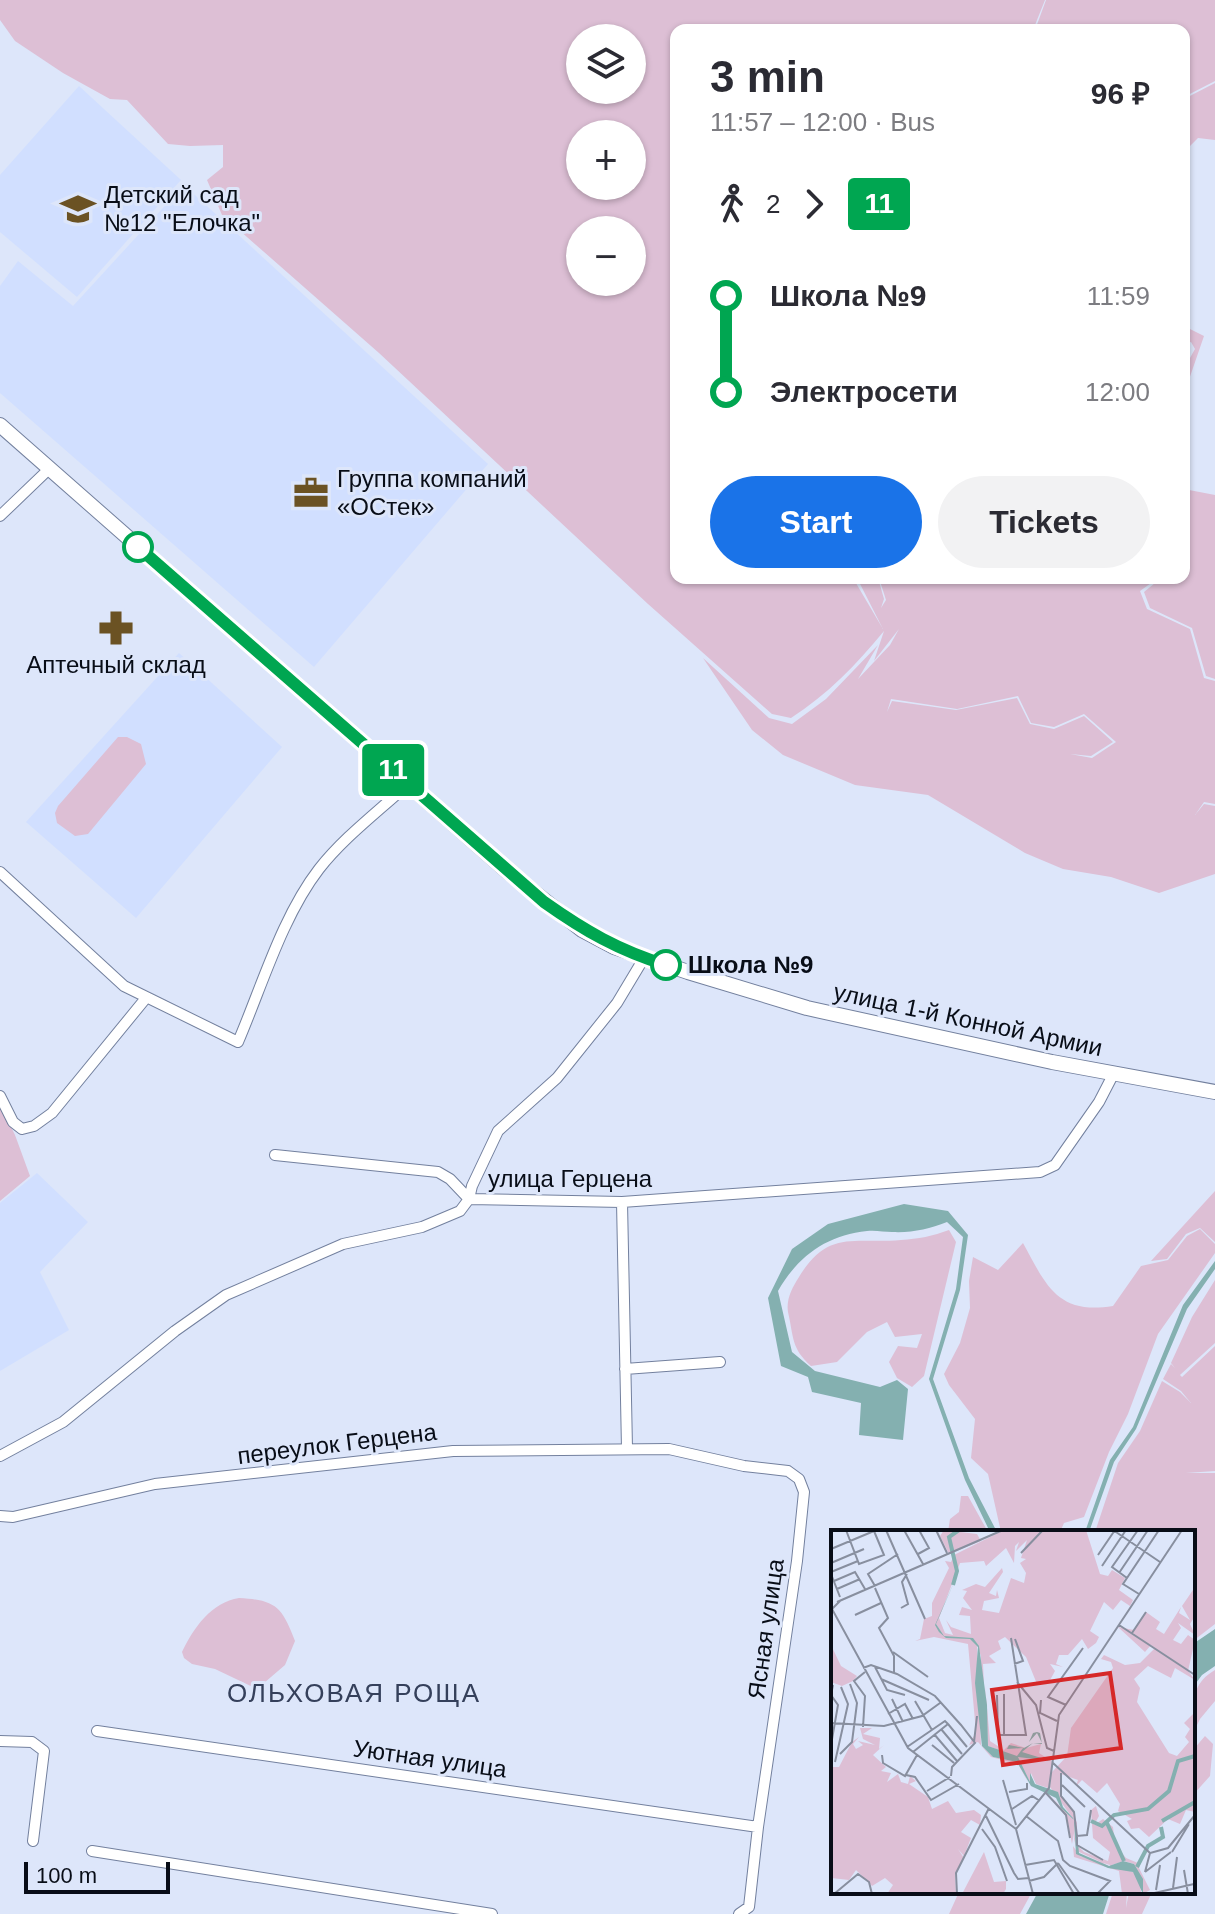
<!DOCTYPE html>
<html lang="en">
<head>
<meta charset="utf-8">
<style>
	:root { --surface:#fff; --page:#f2f2f3; --text:#2b2b33; --muted:#7c7c81; --accent:#1a73e8 }
	body { margin:0; font-family:Helvetica,sans-serif; background:var(--page); color:var(--text); height:100vh; display:flex; flex-direction:column; font-size:30px; white-space:nowrap }
	* { box-sizing:border-box; margin:0 }
	p { font-size:26px; color:var(--muted) }
	.icon { flex:none; width:44px; height:44px; fill:none; stroke:currentColor; stroke-width:2; stroke-linecap:round; stroke-linejoin:round }
	.map { position:relative; flex:1; overflow:hidden }
	.drawer { position:absolute; left:670px; top:24px; width:520px; height:560px; display:flex; flex-direction:column; background:var(--surface); border-radius:16px; box-shadow:0 2px 6px #0004 }
	.drawer>* { flex:none }
	.badge { padding:0 16px; border-radius:6px; font-size:28px; line-height:52px }
	.controls { position:absolute; left:566px; top:24px; display:grid; gap:16px }
	.controls a { display:grid; place-items:center; width:80px; height:80px; border-radius:50%; background:var(--surface); box-shadow:0 2px 6px #0004; font-size:40px }
	.scale { position:absolute; left:24px; bottom:20px; width:146px; box-sizing:border-box; padding-left:8px; border:4px solid #080d17; border-top:0; font-size:22px; line-height:28px; white-space:nowrap; color:#080d17; -webkit-text-stroke:6px #dde6fa; paint-order:stroke }
	.map>.badge { position:absolute; translate:-50% -50%; box-shadow:0 0 0 4px #fff }
	.legs { display:flex; align-items:center; gap:12px; height:88px; padding:0 40px; font-size:26px }
	.legs p { margin-inline-start:auto }
	.headline { display:flex; align-items:center; justify-content:space-between; height:136px; padding:0 40px }
	h1 { font-size:44px; font-weight:700; line-height:60px }
	.action { display:flex; gap:16px; margin-top:auto; padding:16px 40px }
	.action a { flex:1; height:92px; border-radius:48px; background:var(--accent); color:#fff; font-size:32px; font-weight:700; line-height:92px; text-align:center }
	.action a+a { background:var(--page); color:var(--text) }
	ul { padding:0 40px; list-style:none }
	li { display:flex; align-items:center; gap:28px; height:96px; font-size:30px }
	li i { display:grid; place-items:center; width:12px; height:100%; margin:0 10px; background:currentColor }
	li i::after { content:''; width:20px; height:20px; margin:-10px; border:6px solid; border-radius:50%; background:var(--surface) }
	li p { margin-inline-start:auto }
	li:first-child i { background:linear-gradient(#0000 50%,currentColor 0) }
	li:last-child i { background:linear-gradient(currentColor 50%,#0000 0) }
	.map>svg:first-child { display:block }
	.built { fill:#d1dfff }
	.green { fill:#ddbfd5; fill-rule:evenodd }
	.water { fill:#84b0b0 }
	.lines { fill:none; stroke-linecap:round; stroke-linejoin:round }
	.street-casing { stroke:#73809e; stroke-width:12 }
	.secondary-casing { stroke:#73809e; stroke-width:16 }
	.street { stroke:#fff; stroke-width:10 }
	.secondary { stroke:#fff; stroke-width:14 }
	.line-1-casing { stroke:#fff; stroke-width:18 }
	.line-1 { stroke:#00a651; stroke-width:12 }
	.stop-1-dot { fill:#fff; stroke:#00a651; stroke-width:4 }
	.labels { text-anchor:middle; stroke-width:6; stroke-linejoin:round; paint-order:stroke }
	.poi-label { font-size:24px; fill:#080d17; stroke:#dde6fa; text-anchor:start }
	.stop-label { font-size:24px; font-weight:bold; fill:#080d17; stroke:#dde6fa; text-anchor:start }
	.street-label { font-size:24px; fill:#080d17; stroke:#dde6fa }
	.neighbourhood-label { font-size:26px; letter-spacing:2px; fill:#35405b; stroke:#dde6fa }
	.inset-river { fill:none; stroke:#84b0b0; stroke-width:4 }
	.inset-road { fill:none; stroke:#888f9f; stroke-width:2 }
	.view { fill:#d62828; fill-opacity:0.15; stroke:#d62828; stroke-width:4 }
	.inset-edge { fill:none; stroke:#080d17; stroke-width:4 }
</style>
</head>
<body>
<div class="map">
<svg width="1215" height="1914" viewBox="0 0 1215 1914">
	<rect width="100%" height="100%" fill="#dde6fa"/>
	<!-- built -->
	<path class="built" d="M79 86 181 180 77 297 0 232V175Z
		M184 185 488 464 314 667 0 393V286L18 261 73 306Z
		M179 653 282 747 136 918 26 822Z
		M37 1173 88 1222 40 1272 69 1330 0 1371V1203Z"/>
	<!-- green -->
	<path class="green" d="M0 0H1045L1033 30H676V578H853L883 629 857 578H878L884 599 881 608 886 600 879 578H1158L1140 591 1147 609 1190 629 1204 678 1215 681V804L1204 802 1195 815 1204 804 1215 806V874L1159 893 1111 877 1063 869 1025 853 928 795 855 785 783 755 752 730 703 658 769 718 792 724 826 699 878 645 858 679 890 645 899 629 874 661 884 631C856 665 828 694 791 718L772 714 648 604 379 353 222 215 207 180 223 167V145L190 146 168 144 127 100 110 99 63 73 15 41 0 20ZM580 38H632V90H580ZM580 134H632V186H580ZM580 230H632V282H580ZM1018 696 1031 723 1054 727 1084 714 1116 742 1092 758 1070 754 1091 756 1113 742 1084 716 1054 729 1030 724 1017 698 956 710 892 701 887 712 891 699 957 709Z
		M1046 0H1215V81L1184 97V30H1035Z
		M1215 83V140L1198 138 1184 152V99Z
		M1184 326 1204 336 1184 394 1185 367 1195 349 1191 342 1184 344Z
		M1184 489 1215 495V679L1206 676 1192 628 1150 608 1144 592 1161 578H1184Z
		M118 737H127L141 744 146 764 88 834 75 836 57 823 55 813 58 806Z
		M0 1105 15 1135 30 1176 0 1201Z
		M1215 1191V1242L1200 1228 1186 1234 1167 1259 1151 1261Z
		M1200 1229 1215 1244V1253L1158 1334 1128 1414 1109 1452 1084 1517 1064 1523 1060 1532H1001L988 1474 971 1458 975 1419 949 1385 944 1374 960 1343 970 1308 969 1281 973 1257 998 1270 1023 1243C1046 1285 1057 1315 1113 1306L1141 1266 1168 1260 1187 1236Z
		M949 1230 956 1242 924 1376 912 1387 897 1378 889 1362 898 1346 917 1348 922 1334 895 1337 887 1322 867 1332 837 1362 811 1366C791 1348 794 1338 788 1312 786 1299 792 1288 799 1277 828 1229 854 1244 901 1240 918 1239 933 1236 949 1230Z
		M1215 1280V1343L1180 1375 1182 1377 1215 1346V1471L1186 1473H1215V1624L1193 1641V1532H1095L1118 1463 1140 1431 1162 1381 1180 1392 1191 1403 1181 1391 1163 1379 1171 1364 1175 1368 1171 1363 1192 1317Z
		M961 1496H968L988 1532H948L950 1519 959 1512Z
		M239 1598C276 1600 282 1607 295 1641L285 1665 257 1689 215 1669 192 1664 184 1658 182 1652C193 1628 212 1602 239 1598Z
		M1215 1670V1701L1200 1719 1193 1733C1193 1707 1189 1685 1215 1670Z
		M1205 1736 1213 1744 1210 1776 1193 1795V1750Z
		M959 1892H1032L1020 1914H949Z
		M1113 1892H1127L1126 1908 1129 1892H1152L1142 1914H1106Z"/>
	<!-- water -->
	<path class="water" d="M904 1204 948 1211 968 1235 960 1290 933 1379 969 1478 997 1532H990L965 1480 929 1379 956 1289 963 1237 947 1222C929 1229 912 1233 892 1232 884 1232 876 1230 867 1231 827 1235 798 1256 778 1291L792 1352 815 1371 880 1387 897 1380 908 1389 903 1440 859 1435 861 1403 812 1392 808 1377 781 1366 768 1298 792 1249 828 1224Z
		M1215 1261V1269L1187 1309 1136 1429 1114 1462 1089 1532H1085L1110 1460 1133 1427 1183 1305Z
		M1215 1629V1666L1202 1675 1193 1687V1644Z
		M1038 1892H1110L1103 1914H1026Z"/>
	<g class="lines">
		<!-- street casing -->
		<g class="street-casing">
			<path id="street" d="M0 516 50 468
				M0 872 124 986 238 1042C262 986 282 917 319 869 344 837 379 811 408 784
				M0 1096 13 1122 22 1129 34 1126 52 1113 146 998
				M275 1155 438 1172 450 1179 469 1199
				M469 1199 472 1186 498 1131 557 1078 617 1003 644 958
				M622 1202 627 1448
				M625 1369 720 1362
				M0 1456 63 1422 175 1331 226 1295 343 1244 422 1227 460 1211 469 1199 622 1202 1040 1172 1055 1165 1099 1102 1114 1073
				M0 1516 13 1517 155 1484 453 1451 669 1449 744 1466 788 1471 799 1479 804 1492 797 1561 758 1827 749 1907 739 1914
				M97 1731 758 1827
				M0 1741 32 1742 44 1751 33 1841
				M92 1851 492 1914"/>
		</g>
		<!-- secondary casing -->
		<g class="secondary-casing">
			<path id="secondary" d="M0 425 507 871 582 930 614 947 688 972 807 1008 1052 1062 1215 1092"/>
		</g>
		<!-- street -->
		<use href="#street" class="street"/>
		<!-- secondary -->
		<use href="#secondary" class="secondary"/>
	</g>
	<g class="lines">
		<!-- line-1 casing -->
		<g class="line-1-casing">
			<path id="line-1" d="M138 547 544 902C585 931 618 950 666 965"/>
		</g>
		<!-- line-1 -->
		<use href="#line-1" class="line-1"/>
	</g>
	<!-- icons -->
	<defs>
		<g id="school-bare" transform="scale(2.76)"><path d="M0-5L7-2L0 1L-7-2ZM-4 1L0 2.5L4 1V4Q0 6-4 4Z" fill="#6b5223" stroke="#dde6fa" stroke-width="2.5" paint-order="stroke"/></g>
		<g id="office-bare" transform="scale(2.76)"><path d="M-6-3h4V-5.5h4V-3h4V5H-6ZM-1-4.5V-3h2v-1.5ZM-6 0V1H6V0Z" fill="#6b5223" stroke="#dde6fa" stroke-width="2.5" paint-order="stroke"/></g>
		<g id="pharmacy-bare" transform="scale(2.76)"><path d="M-2-6h4v4h4v4h-4v4h-4v-4h-4v-4h4Z" fill="#6b5223" stroke="#dde6fa" stroke-width="2.5" paint-order="stroke"/></g>
	</defs>
	<g fill-rule="evenodd">
		<use href="#school-bare" x="78" y="209"/>
		<use href="#office-bare" x="311" y="493"/>
		<use href="#pharmacy-bare" x="116" y="628"/>
	</g>
	<!-- markers -->
	<g class="stop-1-dot">
		<circle cx="138" cy="547" r="14"/>
		<circle cx="666" cy="965" r="14"/>
	</g>
	<g class="labels">
		<!-- poi labels -->
		<g class="poi-label">
			<text x="104" y="203">Детский сад<tspan x="104" dy="28">№12 "Елочка"</tspan></text>
			<text x="337" y="487">Группа компаний<tspan x="337" dy="28">«ОСтек»</tspan></text>
			<text x="116" y="673" text-anchor="middle">Аптечный склад</text>
		</g>
		<!-- stop labels -->
		<g class="stop-label">
			<text x="688" y="973">Школа №9</text>
		</g>
		<!-- street labels -->
		<g class="street-label">
			<text transform="translate(968 1020) rotate(12)" y="8">улица 1-й Конной Армии</text>
			<text x="570" y="1187">улица Герцена</text>
			<text transform="translate(337 1444) rotate(-7)" y="8">переулок Герцена</text>
			<text transform="translate(766 1629) rotate(-82)" y="8">Ясная улица</text>
			<text transform="translate(430 1759) rotate(8)" y="8">Уютная улица</text>
		</g>
		<!-- neighbourhood labels -->
		<g class="neighbourhood-label">
			<text x="354" y="1702">ОЛЬХОВАЯ РОЩА</text>
		</g>
	</g>
	<!-- overview -->
	<g transform="translate(831 1530)">
		<rect width="364" height="364" fill="#dde6fa"/>
		<path d="M113 0 146 4 150 11 118 24 109 6ZM173 0H255L269 44 277 46 281 40 294 48 288 60 302 70 299 76 290 70 282 80 273 72 259 101 268 107 265 113 257 119 251 109 237 125H228L225 134 232 137 219 134 224 141 218 152 206 154 195 127 174 107 167 111 170 119 158 126 165 133 152 134 153 155 148 147 150 126 146 115 150 215 162 227 186 232 190 236 197 252 187 234 160 227 147 212 138 215 145 202 137 114 103 107 84 111 89 109 93 89 101 86V73L118 38 114 31 120 32 123 25ZM196 10 190 28 195 29 189 33 195 43 193 53 180 48 168 83 151 80 153 71 168 68 166 60 165 66 158 63 172 42 171 38 154 57 145 54 131 60 136 61 132 68 141 80 131 77 128 85 139 86 140 104 120 97 115 90 122 105 114 103 108 88 129 33 153 31 155 36 175 18 183 33 184 16 188 12 185 21ZM364 57V86L359 94 364 105 347 93 350 98 342 110 350 114 357 105 364 110 357 141 364 150 344 138 340 148 317 136 303 149 309 158 306 172 338 223 346 226 358 212 354 207 359 199 353 193 364 182V282L355 280 349 294 337 289 318 307 308 298 300 299 296 291 301 289 287 281 289 274 276 253 266 263 251 250 245 256 247 250 230 244V266L242 282 246 293 245 314 253 322 277 331 279 322 262 308 260 280 265 276 268 286 263 295 272 289 282 297 284 315 295 328 307 333 315 319 308 338 319 360 312 364 303 334 293 331 278 336 246 321 243 309 244 298 241 314 236 288 216 263 243 290 219 257 220 248 217 258 205 254 200 243 199 252 186 227 157 216 154 156 159 211 173 220 180 213 195 218 210 214 208 223 222 232 221 242 236 226 240 198 282 138 280 132 270 129 273 125 294 135 309 133 324 118 320 115 314 122 287 97 303 100 315 82 329 92 325 99 333 104 350 77 348 83 359 90 351 76ZM0 115 10 136 26 146 22 151 11 156 0 152ZM29 198H41L32 204 49 208 48 219 53 215 42 225 55 237 50 241 60 243 56 252 67 244 70 252 77 254 79 246 85 251 78 254 97 267 101 279 117 271 125 283 143 280 150 285 149 295 140 290 130 302 140 308 133 326 127 319 133 328 124 343 125 364H56L62 355 54 348 41 356 25 340 18 350 0 348V237H8L21 212 28 207 22 214 25 219 32 215 27 211 44 215 32 209ZM242 316 249 326 302 342 309 349 310 364H291L288 341 243 327ZM153 322 163 352 175 351V359L172 364H131Z" fill="#ddbfd5" fill-rule="evenodd"/>
		<path d="M124 50 105 94 113 106 142 108 148 116 156 175 157 216 186 226 192 218 176 219 178 215 193 218 202 213H211L206 203 198 212 202 203 206 202 209 203 211 214 202 213 191 222 220 231 187 227 199 252V243L204 254 227 262 232 277 242 288 245 295 248 323 278 336 292 331 303 334 312 349V364L302 342 277 338 245 324 243 290 230 278 225 268 200 256 186 232 162 227 151 216 144 153 147 117 139 109 115 108 108 102 104 95Z" fill="#84b0b0"/>
		<path class="inset-river" d="M122 55 126 41 118 7 128 0M260 291 271 296 283 285 317 279 338 261 347 231 364 226M331 291 364 272M276 293 293 331M306 337 317 316 332 307 330 297"/>
		<path class="inset-road" d="M15 0 28 34 53 25 43 1M55 0 94 89M73 0 92 34M105 0 116 23M282 0 329 32M0 19 43 1M190 23 212 0M87 24 98 18 88 0M267 25 284 0M0 33 33 19M271 36 295 0M0 42 27 31M288 43 317 0M0 44 9 67M296 48 281 37 307 0M3 51 24 42 34 59M44 56 37 44 67 24M44 58 57 88 48 98 63 126V143M6 59 29 49M308 64 292 54 328 0M9 71 1 79 77 218 185 299M6 72 172 0M70 78 77 74 71 52 76 44M24 85 50 73M288 95 364 145M301 103 315 82M62 122 97 147M183 134 192 131 184 109M44 137 56 160 74 165M32 138 40 135 66 144 104 166 130 195 144 213 121 237 120 246M50 149 98 170M186 152 205 175 216 218 223 221M166 165 167 205H195L180 108M61 169 72 192M210 170 209 183 226 191M84 171 101 200M235 175 217 167 252 118M57 184 74 174 82 189M0 193 53 196 91 186 109 173M117 194 136 217M32 197 34 166 23 151 34 142M110 199 131 224M103 204 126 231M173 206V164M143 212 146 186M0 215 7 175 0 165 2 155M101 215 123 233M76 217 114 191 117 194M82 222 117 194M9 224 21 212 26 173 19 154M51 225 52 233 74 246 86 225M4 232 17 174 10 157M222 233 319 323M230 243V266L243 282 246 306 256 305 260 280M75 245 84 247 100 270 128 254M172 250 185 295M231 255 254 277M96 261 119 247M178 262 196 259V253M215 263 235 285 239 308M181 279 201 266 209 271M155 286 183 343 187 349 198 348M195 286 227 311 232 330 239 336 279 351 266 364M151 299 164 317 176 351M185 299 218 258 228 185 351 0M185 299 202 364M246 306V315L272 330M341 322 358 294M227 333 249 364M194 335 223 330 243 364M353 340 357 364M314 342 319 323 337 318 364 285M314 342 340 322M198 351 213 347 227 333M342 358 346 327M325 360 329 335M3 364 27 344 38 352 41 364M126 364 125 343 158 278M319 364 363 354 364 360"/>
		<path class="view" d="M279 143 290 218 172 235 161 160Z"/>
		<rect width="364" height="364" class="inset-edge"/>
	</g>
</svg>
<div class="controls">
<a><svg class="icon" aria-label="layers" viewBox="0 0 24 24"><path d="M12 4l9 5-9 5-9-5zM3 14l9 5 9-5"/></svg></a>
<a>+</a>
<a>−</a>
</div>
<div class="scale">100 m</div>
<b class="badge" style="left:393px;top:770px;background:#00a651;color:#fff">11</b>
<section class="drawer">
<div class="headline"><div><h1>3 min</h1><p>11:57 – 12:00 · Bus</p></div><b>96 ₽</b></div>
<div class="legs"><svg class="icon" aria-label="walk" viewBox="0 0 24 24"><circle cx="13" cy="4" r="2"/><path d="M13 8l-2 6 4 7M11 14l-3 7M7 12l3-4h3l4 4"/></svg>2<svg class="icon" aria-label="forward" viewBox="0 0 24 24"><path d="M9 5l7 7-7 7"/></svg><b class="badge" style="background:#00a651;color:#fff">11</b></div>
<ul>
<li><i style="color:#00a651"></i><b>Школа №9</b><p>11:59</p></li>
<li><i style="color:#00a651"></i><b>Электросети</b><p>12:00</p></li>
</ul>
<div class="action"><a>Start</a><a>Tickets</a></div>
</section>
</div>
</body>
</html>
